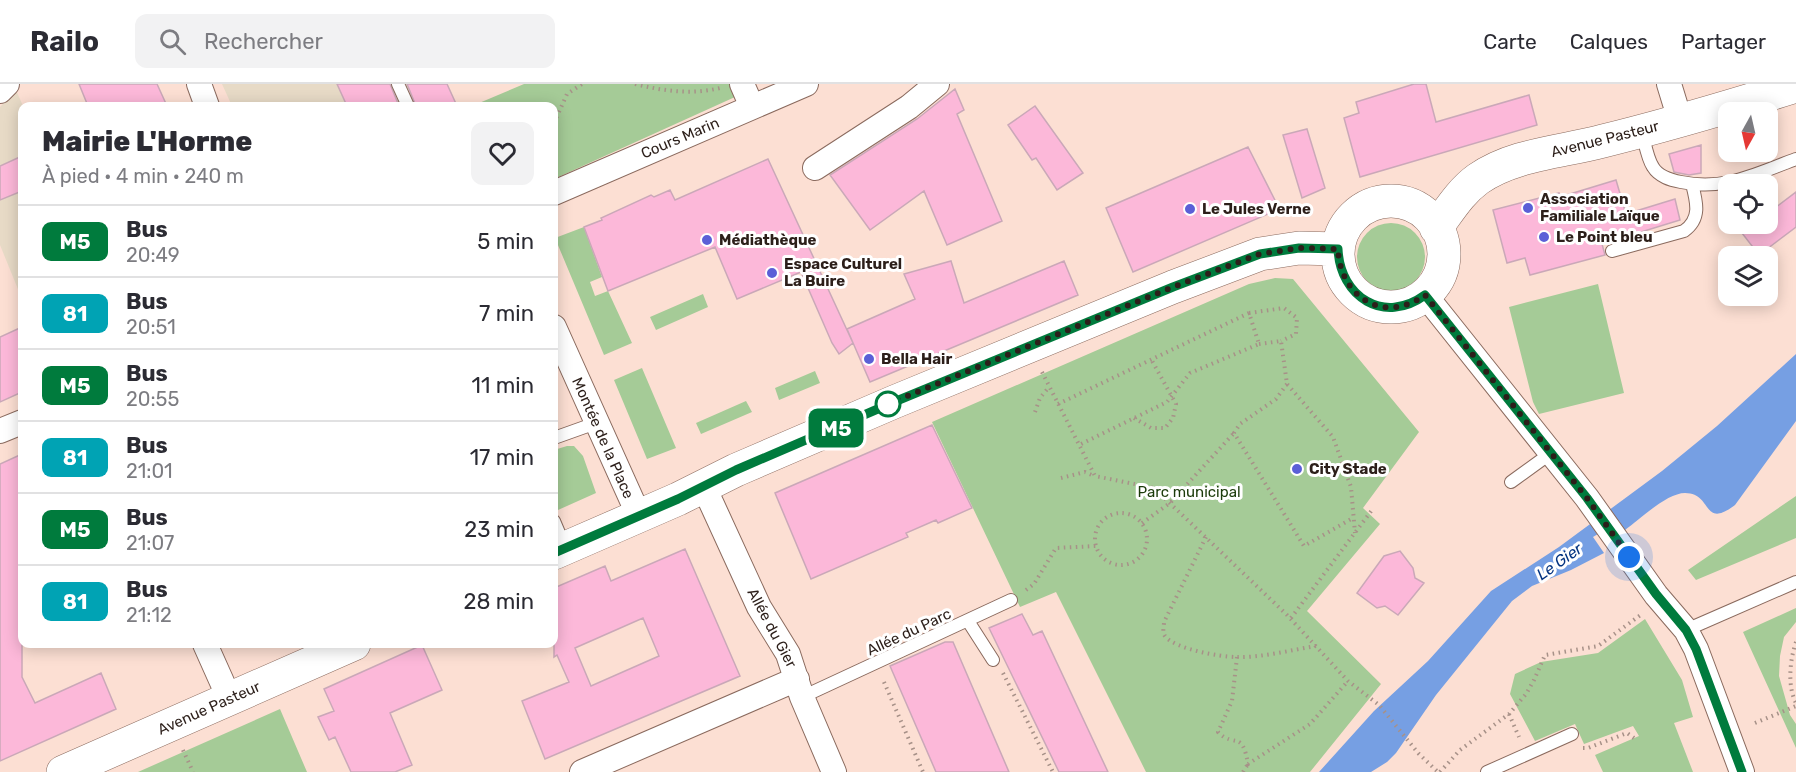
<!DOCTYPE html>
<html lang="fr">
<head>
<meta charset="utf-8">
<style>
	:root { --surface:#fff; --page:#f2f2f3; --text:#2b2b33; --muted:#7c7c81; --line:#e1e1e2 }
	body { margin:0; font-family:Rubik,sans-serif; background:var(--page); color:var(--text); height:100vh; display:flex; flex-direction:column; font-size:22px; white-space:nowrap }
	* { box-sizing:border-box; margin:0 }
	p { font-size:20px; color:var(--muted) }
	.icon { flex:none; width:33px; height:33px; fill:none; stroke:currentColor; stroke-width:2; stroke-linecap:round; stroke-linejoin:round }
	.map { position:relative; flex:1; overflow:hidden }
	.side { position:absolute; left:18px; top:18px; width:540px; height:546px; display:flex; flex-direction:column; background:var(--surface); border-radius:12px; box-shadow:0 3px 15px #0003 }
	.side>* { flex:none }
	.badge { padding:0 12px; border-radius:9px; font-size:21px; line-height:39px }
	.needle { width:39px; rotate:188deg }
	.buttons { position:absolute; left:1718px; top:18px; display:grid; gap:12px }
	.buttons a { display:grid; place-items:center; width:60px; height:60px; border-radius:12px; background:var(--surface); box-shadow:0 3px 15px #0003; font-size:30px }
	.you { position:absolute; width:30px; height:30px; margin:-15px; border:4px solid #fff; border-radius:50%; background:#1a73e8; box-shadow:0 0 0 9px #1a73e833 }
	.map>.badge { position:absolute; translate:-50% -50%; box-shadow:0 0 0 3px #fff }
	.round { display:grid; place-items:center; flex:none; width:63px; height:63px; border-radius:12px; background:var(--page) }
	.summary { display:flex; align-items:center; justify-content:space-between; height:102px; padding:0 24px }
	h1 { font-size:28px; font-weight:800; line-height:45px }
	ul { padding:0; list-style:none }
	li { display:flex; align-items:center; gap:18px; height:72px; padding:0 24px; border-top:2px solid var(--line) }
	li div { flex:1 }
	li b { display:block; font-size:22px }
	li em { font-style:normal }
	li .badge { min-width:66px; font-weight:700; text-align:center }
	header { display:flex; align-items:center; gap:36px; box-sizing:border-box; height:84px; padding:0 30px; background:var(--surface); border-bottom:2px solid var(--line) }
	header strong { font-size:28px }
	nav { display:flex; gap:33px; margin-inline-start:auto; font-size:21px }
	.search { width:420px; height:54px; background:var(--page); display:flex; align-items:center; gap:15px; box-sizing:border-box; padding:0 21px; border-radius:12px; color:var(--muted); font-size:22px }
	.map>svg:first-child { display:block }
	.education { fill:#e7dac6 }
	.green { fill:#a5cb97 }
	.water { fill:#769fe3 }
	.building { fill:#fcb8d9; stroke:#caa8b8; stroke-width:1.5; fill-rule:evenodd }
	.lines { fill:none; stroke-linecap:round; stroke-linejoin:round }
	.lane-casing { stroke:#8a6a5e; stroke-width:14 }
	.street-casing { stroke:#8a6a5e; stroke-width:26 }
	.secondary-casing { stroke:#8a6a5e; stroke-width:34 }
	.path { stroke:#a79188; stroke-width:4; stroke-dasharray:1.5 4.5; stroke-linecap:butt }
	.lane { stroke:#fff; stroke-width:12 }
	.street { stroke:#fff; stroke-width:24 }
	.secondary { stroke:#fff; stroke-width:33 }
	.line-casing { stroke:#fff; stroke-width:14 }
	.line { stroke:#007b3d; stroke-width:9 }
	.walk { stroke:#2c1f1a; stroke-width:6; stroke-dasharray:0 10.8 }
	.poi-dot { fill:#5b5fd7; stroke:#fff; stroke-width:2 }
	.stop-dot { fill:#fff; stroke:#007b3d; stroke-width:3 }
	.labels { text-anchor:middle; stroke-width:6; stroke-linejoin:round; paint-order:stroke }
	.street-label { font-size:15px; fill:#2c1f1a; stroke:#fff }
	.poi-label { font-size:15px; font-weight:bold; fill:#2c1f1a; stroke:#fff; text-anchor:start }
	.park-label { font-size:15px; fill:#1b3b0a; stroke:#fff }
	.water-label { font-size:16px; font-style:italic; fill:#033381; stroke:#fff }
</style>
</head>
<body>
<header>
<strong>Railo</strong>
<div class="search"><svg class="icon" aria-label="search" viewBox="0 0 24 24"><circle cx="10" cy="10" r="6"/><path d="M15 15l6 6"/></svg>Rechercher</div>
<nav><a>Carte</a><a>Calques</a><a>Partager</a></nav>
</header>
<div class="map">
<svg width="1796" height="688" viewBox="0 0 1796 688">
	<rect width="100%" height="100%" fill="#fcdfd3"/>
	<!-- education -->
	<path class="education" d="M222 0H447L457 22H232Z
		M16 6 23 22 22 215 0 161V23Z"/>
	<!-- green -->
	<path class="green" d="M524 0H729L735 13 554 95V22H472Z
		M1357 173a34 34 0 1 1 68 0a34 34 0 1 1-68 0Z
		M584 143 602 193 590 198 595 212 608 207 632 259 604 271 555 154Z
		M1275 194 1293 195 1419 348 1363 424 1380 440 1307 527 1381 600 1310 688H1146L1056 508 1020 523 932 338 1249 200Z
		M1598 200 1624 309 1539 330 1533 318 1509 223Z
		M703 210 708 223 656 246 650 233Z
		M642 284 676 364 647 375 614 296Z
		M815 287 820 299 779 316 775 304Z
		M746 317 752 328 701 350 696 339Z
		M567 362H574L583 372 596 409 558 426 554 414V366Z
		M1796 412V454L1696 496 1688 486Z
		M1796 524V538L1784 553 1780 572 1779 592 1790 631 1796 640V664L1743 548Z
		M1645 535 1682 596 1693 633 1674 639 1693 688H1603L1595 671 1639 652 1633 642 1584 660 1575 640 1535 657 1510 610 1515 590 1541 578 1598 569Z
		M280 625 307 688H138Z"/>
	<!-- water -->
	<path class="water" d="M1796 270V337L1735 421C1702 446 1713 409 1685 409 1667 409 1640 435 1625 446L1619 437 1593 453 1604 469 1571 486 1532 502 1512 517 1436 611 1396 669 1387 678 1371 688H1319L1374 627 1428 577 1491 507 1559 463 1662 387 1717 342Z"/>
	<!-- building -->
	<path class="building" d="M79 0H157L167 22H88Z
		M337 0H390L399 22H347Z
		M407 0H447L457 22H416Z
		M1414 0H1426L1436 38 1529 11 1537 41 1360 93 1344 34 1359 29 1356 18Z
		M955 5 964 26 957 30 1002 137 947 161 924 107 870 146 830 91 917 35Z
		M1035 22 1083 89 1057 106 1036 74 1032 76 1008 41Z
		M1307 45 1325 104 1302 114 1283 51Z
		M1701 61V89L1689 91 1674 88 1669 70Z
		M1248 63 1279 124 1274 126 1275 127 1133 188 1106 124Z
		M22 72V107L0 116V82Z
		M768 75 853 259 839 270 832 259 801 188 737 215 715 163 608 207 584 143 602 136 601 134 651 111 654 113 670 106 675 116Z
		M1616 96 1626 130 1675 115 1680 136 1602 160 1605 171 1530 191 1525 174 1507 179 1493 126 1559 109 1560 113Z
		M1796 108V143L1759 171 1735 140H1767V130Z
		M951 177 964 219 1064 177 1078 211 870 298 847 245 915 215 904 190Z
		M22 243V308L0 318V253Z
		M932 341 972 424 938 439 936 436 906 449 908 453 811 495 775 409Z
		M22 370V593L35 619 101 589 116 625 0 677V380Z
		M685 465 740 592 545 675 522 617 569 598 557 571 554 573V504L605 482 611 497ZM643 534 659 572 591 602 575 564Z
		M1400 467 1413 484 1415 494 1424 499 1398 531 1385 522 1377 524 1357 509 1384 472Z
		M1022 530 1033 551 1042 547 1108 688H1059L989 544Z
		M945 558H953L1009 688H936L890 582Z
		M422 561 442 606 390 629 412 681 395 688H351L335 653 329 656 318 633 334 627 324 605Z"/>
	<g class="lines">
		<!-- lane casing -->
		<g class="lane-casing">
			<path id="lane" d="M398 0 408 22
				M1642 48C1645 59 1647 74 1653 83 1659 93 1671 96 1681 98 1725 107 1755 90 1796 75
				M1612 167 1684 147C1701 135 1697 119 1692 100
				M554 354 596 339
				M1511 398 1551 369
				M554 437 565 463
				M968 537 993 576
				M1686 546 1796 498
				M802 613 1011 516
				M1487 688 1572 650"/>
		</g>
		<!-- street casing -->
		<g class="street-casing">
			<path id="street" d="M199 0 207 22
				M742 0 752 23
				M1669 0 1680 36
				M0 7 7 0
				M815 84 909 23 937 0
				M554 109 806 0
				M1425 211 1587 414 1656 511 1686 546 1696 565 1742 688
				M554 243 639 432
				M0 347 22 338
				M704 403 759 523 788 570 802 613 834 688
				M205 560 230 616
				M582 688 797 595"/>
		</g>
		<!-- secondary casing -->
		<g class="secondary-casing">
			<path id="secondary" d="M1338 170a53 53 0 1 1 106 0a53 53 0 1 1-106 0Z
				M1436 144C1449 127 1460 108 1478 95 1514 70 1562 68 1603 57 1668 41 1732 22 1796 2
				M554 469 678 415 736 386 894 318 1173 203 1260 170 1299 164 1338 165
				M63 688 354 560"/>
		</g>
		<!-- path -->
		<path class="path" d="M635 0C664 7 691 11 720 4
			M554 39 567 10 582 0
			M1249 229 1284 224 1297 234 1296 250 1281 257
			M1259 260 1281 257 1287 300 1333 353 1351 403 1355 449
			M1042 288 1095 392 1154 404 1287 531 1348 597 1379 621 1419 670 1438 688
			M1287 300 1276 315 1240 340 1234 349 1304 462 1353 434
			M1058 320 1249 229 1259 260 1190 289 1167 318 1079 361
			M1035 328 1040 314 1049 303
			M1134 334 1151 344H1165L1173 334 1176 320 1151 275
			M1061 394 1085 388 1094 392
			M1095 455a26 26 0 1 1 52 0a26 26 0 1 1-52 0Z
			M1142 439 1170 419 1234 349
			M1206 453 1164 538C1164 543 1162 548 1165 552 1174 565 1221 573 1236 573 1260 574 1291 566 1316 562
			M1026 506 1034 500 1056 464 1096 462
			M1291 534 1372 426
			M1796 558C1790 575 1787 602 1796 619
			M1237 573 1232 617 1218 648C1235 665 1242 645 1248 680L1310 640 1348 597
			M1003 589 1053 688
			M884 598 923 688
			M1509 630 1519 653
			M1755 639 1796 622
			M1583 664H1588L1627 649 1634 654
			M183 666 193 688
			M1243 688 1248 680
			M1440 688 1460 666 1509 630 1526 610 1534 596 1545 571 1598 562 1642 530"/>
		<!-- lane -->
		<use href="#lane" class="lane"/>
		<!-- street -->
		<use href="#street" class="street"/>
		<!-- secondary -->
		<use href="#secondary" class="secondary"/>
	</g>
	<g class="lines">
		<!-- line casing -->
		<g class="line-casing">
			<path id="line" d="M554 469 678 415 736 386 894 318 1173 203 1260 170 1299 164 1338 165C1340 213 1384 241 1425 211L1587 414 1656 510 1686 546 1696 565 1742 688"/>
		</g>
		<!-- line -->
		<use href="#line" class="line"/>
		<!-- walk -->
		<path class="walk" d="M888 320 1173 203 1260 170 1299 164 1338 165C1340 213 1384 241 1425 211L1587 414 1629 473"/>
	</g>
	<!-- markers -->
	<g class="poi-dot">
		<circle cx="1528" cy="124" r="6"/>
		<circle cx="1190" cy="125" r="6"/>
		<circle cx="1544" cy="153" r="6"/>
		<circle cx="707" cy="156" r="6"/>
		<circle cx="772" cy="189" r="6"/>
		<circle cx="869" cy="275" r="6"/>
		<circle cx="1297" cy="385" r="6"/>
	</g>
	<circle class="stop-dot" cx="888" cy="320" r="12"/>
	<g class="labels">
		<!-- street labels -->
		<g class="street-label">
			<text transform="translate(680 54) rotate(-23)" y="5">Cours Marin</text>
			<text transform="translate(1605 55) rotate(-14)" y="5">Avenue Pasteur</text>
			<text transform="translate(603 354) rotate(66)" y="5">Montée de la Place</text>
			<text transform="translate(772 544) rotate(62)" y="5">Allée du Gier</text>
			<text transform="translate(909 548) rotate(-25)" y="5">Allée du Parc</text>
			<text transform="translate(209 624) rotate(-24)" y="5">Avenue Pasteur</text>
		</g>
		<!-- poi labels -->
		<g class="poi-label">
			<text x="1540" y="120">Association<tspan x="1540" dy="17">Familiale Laïque</tspan></text>
			<text x="1202" y="130">Le Jules Verne</text>
			<text x="1556" y="158">Le Point bleu</text>
			<text x="719" y="161">Médiathèque</text>
			<text x="784" y="185">Espace Culturel<tspan x="784" dy="17">La Buire</tspan></text>
			<text x="881" y="280">Bella Hair</text>
			<text x="1309" y="390">City Stade</text>
		</g>
		<!-- park labels -->
		<g class="park-label">
			<text x="1189" y="413">Parc municipal</text>
		</g>
		<!-- water labels -->
		<g class="water-label">
			<text transform="translate(1559 477) rotate(-35)" y="6">Le Gier</text>
		</g>
	</g>
</svg>
<div class="buttons">
<a><svg class="needle" viewBox="-14 -14 28 28"><path d="M0-13l5 13h-10z" fill="#e53935"/><path d="M0 13l5-13h-10z" fill="#7c7c81"/></svg></a>
<a><svg class="icon" aria-label="locate" viewBox="0 0 24 24"><circle cx="12" cy="12" r="6"/><path d="M12 2v4M12 18v4M2 12h4M18 12h4"/></svg></a>
<a><svg class="icon" aria-label="layers" viewBox="0 0 24 24"><path d="M12 4l9 5-9 5-9-5zM3 14l9 5 9-5"/></svg></a>
</div>
<div class="you" style="left:1629px;top:473px"></div>
<b class="badge" style="left:836px;top:344px;background:#007b3d;color:#fff">M5</b>
<section class="side">
<div class="summary"><div><h1>Mairie L'Horme</h1><p>À pied · 4 min · 240 m</p></div><a class="round"><svg class="icon" aria-label="heart" viewBox="0 0 24 24"><path d="M12 20l-8-8c-3-5 5-10 8-4 3-6 11-1 8 4z"/></svg></a></div>
<ul>
<li><span class="badge" style="background:#007b3d;color:#fff">M5</span><div><b>Bus</b><p>20:49</p></div><em>5 min</em></li>
<li><span class="badge" style="background:#00a3b4;color:#fff">81</span><div><b>Bus</b><p>20:51</p></div><em>7 min</em></li>
<li><span class="badge" style="background:#007b3d;color:#fff">M5</span><div><b>Bus</b><p>20:55</p></div><em>11 min</em></li>
<li><span class="badge" style="background:#00a3b4;color:#fff">81</span><div><b>Bus</b><p>21:01</p></div><em>17 min</em></li>
<li><span class="badge" style="background:#007b3d;color:#fff">M5</span><div><b>Bus</b><p>21:07</p></div><em>23 min</em></li>
<li><span class="badge" style="background:#00a3b4;color:#fff">81</span><div><b>Bus</b><p>21:12</p></div><em>28 min</em></li>
</ul>
</section>
</div>
</body>
</html>
